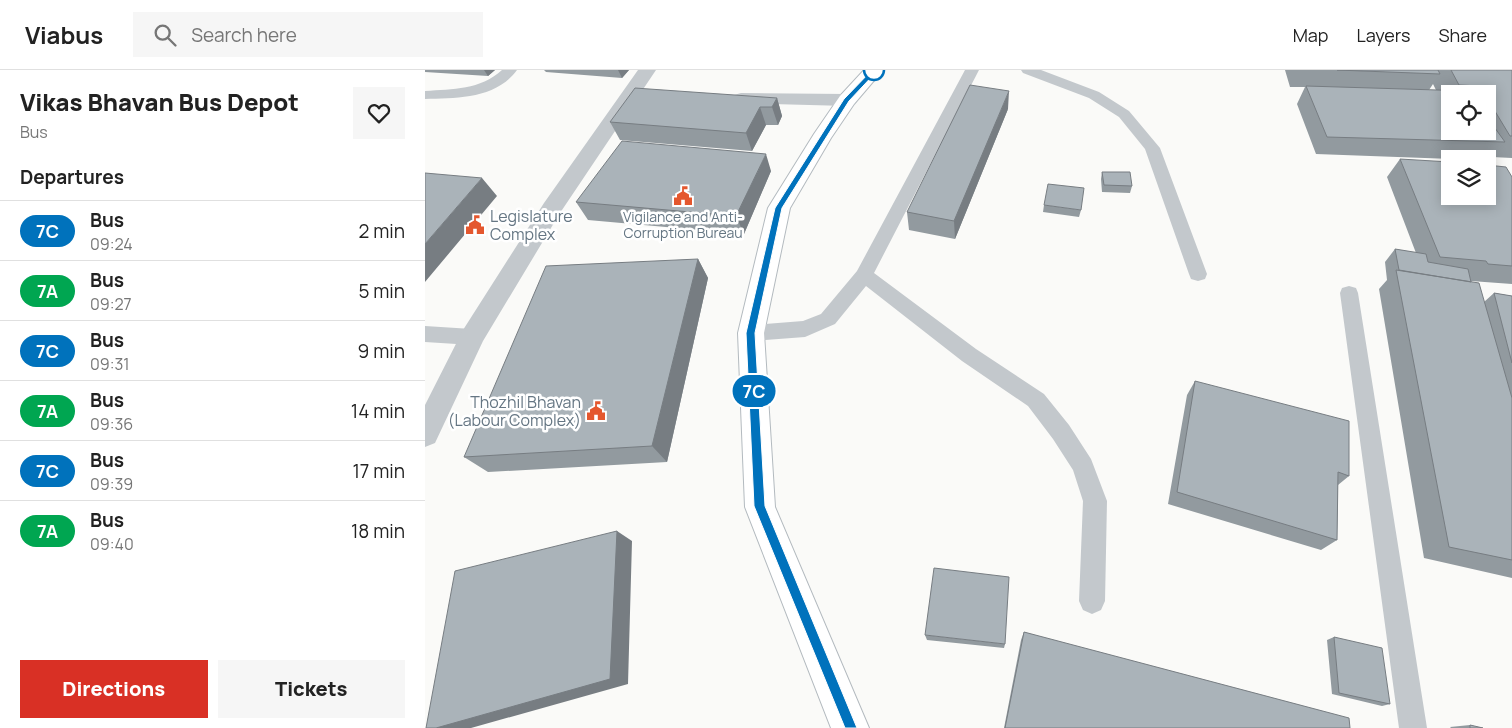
<!DOCTYPE html>
<html lang="en">
<head>
<meta charset="utf-8">
<style>
	:root { --surface:#fff; --page:#f6f6f6; --text:#222; --muted:#767676; --line:#e0e0e0; --accent:#d93025 }
	body { margin:0; font-family:Manrope,sans-serif; background:var(--page); color:var(--text); height:100vh; display:flex; flex-direction:column; font-size:19px; white-space:nowrap }
	* { box-sizing:border-box; margin:0 }
	p { font-size:16px; color:var(--muted) }
	.icon { flex:none; width:28px; height:28px; fill:none; stroke:currentColor; stroke-width:2; stroke-linecap:round; stroke-linejoin:round }
	.map { position:relative; flex:1; overflow:hidden }
	.side { display:flex; flex-direction:column; background:var(--surface); width:425px }
	.side>* { flex:none }
	.badge { padding:0 10px; border-radius:16px; font-size:18px; line-height:32px }
	.buttons { position:absolute; left:1016px; top:15px; display:grid; gap:10px }
	.buttons a { display:grid; place-items:center; width:55px; height:55px; border-radius:0px; background:var(--surface); box-shadow:0 2px 12px #0003; font-size:25px }
	.map>.badge { position:absolute; translate:-50% -50%; box-shadow:0 0 0 2px #fff }
	h2 { padding:0 20px; font-size:19px; line-height:45px }
	.round { display:grid; place-items:center; flex:none; width:52px; height:52px; border-radius:0px; background:var(--page) }
	.overview { display:flex; align-items:center; justify-content:space-between; height:85px; padding:0 20px }
	h1 { font-size:24px; font-weight:800; line-height:38px }
	.cta { display:flex; gap:10px; margin-top:auto; padding:10px 20px }
	.cta a { flex:1; height:58px; border-radius:0px; background:var(--accent); color:#fff; font-size:20px; font-weight:800; line-height:58px; text-align:center }
	.cta a+a { background:var(--page); color:var(--text) }
	ul { padding:0; list-style:none }
	li { display:flex; align-items:center; gap:15px; height:60px; padding:0 20px; border-top:1px solid var(--line) }
	li div { flex:1 }
	li b { display:block; font-size:19px }
	li em { font-style:normal }
	li .badge { min-width:55px; font-weight:700; text-align:center }
	header { display:flex; align-items:center; gap:30px; box-sizing:border-box; height:70px; padding:0 25px; background:var(--surface); border-bottom:1px solid var(--line) }
	header strong { font-size:24px }
	nav { display:flex; gap:28px; margin-inline-start:auto; font-size:18px }
	.search { width:350px; height:45px; background:var(--page); display:flex; align-items:center; gap:12px; box-sizing:border-box; padding:0 18px; border-radius:0px; color:var(--muted); font-size:19px }
	main { display:flex; flex:1; min-height:0 }
	.map>svg:first-child { display:block }
	.lines { fill:none; stroke-linecap:round; stroke-linejoin:round }
	.secondary-casing { stroke:#b3babf; stroke-width:2 }
	.service { fill:#c3c8cc; fill-rule:evenodd }
	.minor { fill:#c3c8cc; fill-rule:evenodd }
	.tertiary { fill:#c3c8cc; fill-rule:evenodd }
	.secondary { fill:#fff; fill-rule:evenodd }
	.wall { fill:#929a9f; fill-rule:evenodd }
	.shaded-wall { fill:#777d82 }
	.building { fill:#aab3b9; stroke:#777d82 }
	.line { fill:#0072bc; stroke:#fff }
	.stop-dot { fill:#fff; stroke:#0072bc; stroke-width:2.5 }
	.labels { text-anchor:middle; stroke-width:5; stroke-linejoin:round; paint-order:stroke }
	.far-poi-label { font-size:14px; fill:#657683; stroke:#fff }
	.poi-label { font-size:16px; fill:#657683; stroke:#fff; text-anchor:start }
</style>
</head>
<body>
<header>
<strong>Viabus</strong>
<div class="search"><svg class="icon" aria-label="search" viewBox="0 0 24 24"><circle cx="10" cy="10" r="6"/><path d="M15 15l6 6"/></svg>Search here</div>
<nav><a>Map</a><a>Layers</a><a>Share</a></nav>
</header>
<main>
<section class="side">
<div class="overview"><div><h1>Vikas Bhavan Bus Depot</h1><p>Bus</p></div><a class="round"><svg class="icon" aria-label="heart" viewBox="0 0 24 24"><path d="M12 20l-8-8c-3-5 5-10 8-4 3-6 11-1 8 4z"/></svg></a></div>
<h2>Departures</h2>
<ul>
<li><span class="badge" style="background:#0072bc;color:#fff">7C</span><div><b>Bus</b><p>09:24</p></div><em>2 min</em></li>
<li><span class="badge" style="background:#00a651;color:#fff">7A</span><div><b>Bus</b><p>09:27</p></div><em>5 min</em></li>
<li><span class="badge" style="background:#0072bc;color:#fff">7C</span><div><b>Bus</b><p>09:31</p></div><em>9 min</em></li>
<li><span class="badge" style="background:#00a651;color:#fff">7A</span><div><b>Bus</b><p>09:36</p></div><em>14 min</em></li>
<li><span class="badge" style="background:#0072bc;color:#fff">7C</span><div><b>Bus</b><p>09:39</p></div><em>17 min</em></li>
<li><span class="badge" style="background:#00a651;color:#fff">7A</span><div><b>Bus</b><p>09:40</p></div><em>18 min</em></li>
</ul>
<div class="cta"><a>Directions</a><a>Tickets</a></div>
</section>
<div class="map">
<svg width="1087" height="658" viewBox="0 0 1087 658">
	<rect width="100%" height="100%" fill="#fafaf8"/>
	<g class="lines">
		<!-- secondary casing -->
		<g class="secondary-casing">
			<path id="secondary" d="M439 0H458L429 34 406 68 365 138 339 263 350 437 444 658H406L320 437 313 263 343 138 389 64 415 26Z"/>
		</g>
		<!-- service -->
		<path class="service" d="M77 0H92C71 29 32 28 0 29V21C28 19 55 20 77 0Z
			M540 0H554L449 203 551 279 619 324 644 355 666 389 682 431 680 531 676 540 667 544 658 540 654 531 658 431 648 400 628 369 603 336 537 291 441 216 410 254 380 267 326 271 319 269 316 263 319 257 326 255 378 251 396 244 432 201Z
			M596 0H616L674 22 704 41 735 78 782 204 780 209 773 211 766 209 764 204 720 79 694 47 664 28 598 3Z
			M924 216 931 218 933 223 1002 658H974L915 223 917 218Z
			M0 256 47 259 54 261 57 267 54 273 47 275 0 272Z"/>
		<!-- minor -->
		<path class="minor" d="M316 23 422 24 429 26 431 30 429 34 422 36 309 33 307 29 309 25Z"/>
		<!-- tertiary -->
		<path class="tertiary" d="M213 0H231L135 143 58 271 10 373 0 377V335L38 260 119 133Z"/>
		<!-- secondary -->
		<use href="#secondary" class="secondary"/>
	</g>
	<!-- wall -->
	<path class="wall" d="M0 0H70L63 6 0 2Z
		M119 0H204L197 8 121 2Z
		M860 0H1087V88L1067 87 1064 90H1062V89H1027L891 84 872 34 880 17H865ZM1008 14 1011 20H1004ZM1025 24H1062V61Z
		M352 28 357 46 353 55H341L327 81 195 70 185 52Z
		M583 39 530 169 484 160 482 142Z
		M975 89 1087 107V214L1046 211 1059 232 1069 223 1087 226V508L999 488 954 219 962 210 960 192 970 179 991 183 962 107Z
		M346 101 319 164 163 150 151 132Z
		M677 102 707 116 705 123 677 122 676 109Z
		M619 135 656 140 654 147 618 142Z
		M273 189 283 208 242 392 63 402 39 387Z
		M770 311 924 406 913 415 912 470 896 480 743 434 762 325Z
		M599 562 925 658H579L596 570Z
		M500 565 580 574 579 578 502 570Z
		M909 567 965 634 957 636 907 624 902 570Z
		M1045 655 1058 658H1026L1025 657Z"/>
	<!-- shaded-wall -->
	<path class="shaded-wall" d="M59 0H70L63 6Z
		M193 0H204L197 8Z
		M584 21 583 39 530 169 529 151Z
		M352 28 357 46 353 55 347 37Z
		M335 37 341 55 327 81 321 63Z
		M341 84 346 101 319 164 311 146Z
		M57 108 72 126 0 212V174Z
		M273 189 283 208 242 392 227 376Z
		M192 461 207 471 203 614 46 658H11Z"/>
	<!-- building -->
	<path class="building" d="M912 0H1013L1015 4Z
		M1026 0H1087V66H1085L1062 28V24H1060L1055 16 1034 15Z
		M545 15 584 21 529 151 482 142Z
		M881 16 1045 21 1047 24H1025V61H1062V47L1080 72 902 67Z
		M210 18 352 28 347 37H335L321 63 185 52Z
		M197 71 341 84 311 146 151 132Z
		M975 89 1025 92V126H1062V95L1081 97 1087 107V196L1063 194 1061 191 1015 187Z
		M677 102H705L707 116 679 115Z
		M0 103 57 108 0 174Z
		M623 114 659 118 656 140 619 135Z
		M970 179 1001 184 1003 192 1043 199 1046 212 974 200Z
		M273 189 227 376 39 387 121 196Z
		M971 200 1054 213 1087 328V490L1024 477Z
		M1069 223 1087 226V293Z
		M770 311 924 351V406L913 402 912 470 752 422Z
		M192 461 185 609 11 658H1L30 501Z
		M509 498 584 507 580 574 500 565Z
		M599 562 924 648 925 658H580Z
		M909 567 957 578 965 634 914 623Z
		M1045 655 1058 658H1045Z"/>
	<!-- line -->
	<path class="line" d="M447 0H453L424 31 357 138 330 263 340 436 432 658H420L329 436 321 263 350 138 419 29Z"/>
	<!-- icons -->
	<defs>
		<g id="civic-bare" transform="scale(1.5)"><path d="M-.6-6.5H3V-4.5H.6V-3L4-1V1h2V6H-6V1h2V-1L-.6-3ZM-1.2 2.5V6h2.4V2.5Z" fill="#e4572e" stroke="#fff" stroke-width="2.5" paint-order="stroke"/></g>
	</defs>
	<g fill-rule="evenodd">
		<use href="#civic-bare" x="258" y="126"/>
		<use href="#civic-bare" x="50" y="155"/>
		<use href="#civic-bare" x="171" y="341"/>
	</g>
	<!-- markers -->
	<circle class="stop-dot" cx="449" cy="0" r="10"/>
	<g class="labels">
		<!-- far-poi labels -->
		<g class="far-poi-label">
			<text x="258" y="152">Vigilance and Anti-<tspan x="258" dy="16">Corruption Bureau</tspan></text>
		</g>
		<!-- poi labels -->
		<g class="poi-label">
			<text x="65" y="152">Legislature<tspan x="65" dy="18">Complex</tspan></text>
			<text x="156" y="338" text-anchor="end">Thozhil Bhavan<tspan x="156" dy="18">(Labour Complex)</tspan></text>
		</g>
	</g>
</svg>
<div class="buttons">
<a><svg class="icon" aria-label="locate" viewBox="0 0 24 24"><circle cx="12" cy="12" r="6"/><path d="M12 2v4M12 18v4M2 12h4M18 12h4"/></svg></a>
<a><svg class="icon" aria-label="layers" viewBox="0 0 24 24"><path d="M12 4l9 5-9 5-9-5zM3 14l9 5 9-5"/></svg></a>
</div>
<b class="badge" style="left:329px;top:321px;background:#0072bc;color:#fff">7C</b>
</div>
</main>
</body>
</html>
